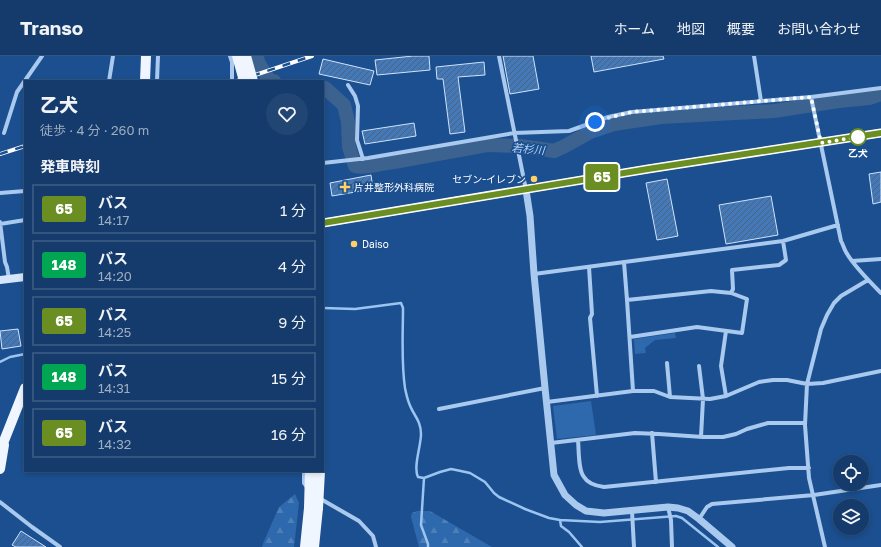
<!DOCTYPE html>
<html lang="ja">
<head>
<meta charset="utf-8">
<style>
	:root { --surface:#143b6b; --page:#214673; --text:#f1f3f6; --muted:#9dadc1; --line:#33557e }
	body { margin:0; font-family:"Golos Text","Noto Sans JP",sans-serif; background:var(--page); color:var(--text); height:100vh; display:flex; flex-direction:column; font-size:15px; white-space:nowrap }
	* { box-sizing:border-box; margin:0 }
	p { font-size:13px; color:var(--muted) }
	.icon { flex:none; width:22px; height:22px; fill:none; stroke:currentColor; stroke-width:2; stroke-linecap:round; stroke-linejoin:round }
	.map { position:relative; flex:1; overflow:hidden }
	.sheet { position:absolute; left:24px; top:24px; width:300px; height:392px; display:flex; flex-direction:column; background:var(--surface); border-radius:0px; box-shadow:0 2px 6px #0003,0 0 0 1px var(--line) }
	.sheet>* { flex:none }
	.badge { padding:0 8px; border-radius:3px; font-size:14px; line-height:26px }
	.buttons { position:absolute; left:833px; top:399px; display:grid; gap:8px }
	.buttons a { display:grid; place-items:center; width:36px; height:36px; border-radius:50%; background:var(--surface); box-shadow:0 2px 6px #0003,0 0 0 1px var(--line); font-size:20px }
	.you { position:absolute; width:20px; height:20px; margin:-10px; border:3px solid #fff; border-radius:50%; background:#1a73e8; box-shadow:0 0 0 6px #1a73e833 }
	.map>.badge { position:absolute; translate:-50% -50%; box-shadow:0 0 0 2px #fff }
	h2 { padding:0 16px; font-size:15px; line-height:36px }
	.round { display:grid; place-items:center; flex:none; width:42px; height:42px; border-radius:21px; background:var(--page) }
	.summary { display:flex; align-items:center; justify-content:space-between; height:68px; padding:0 16px }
	h1 { font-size:19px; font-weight:800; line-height:30px }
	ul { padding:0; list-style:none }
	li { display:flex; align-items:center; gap:12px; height:50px; margin:0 8px 6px; padding:0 8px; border:2px solid var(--line); border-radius:0px }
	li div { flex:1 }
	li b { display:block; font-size:15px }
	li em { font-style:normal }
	li .badge { min-width:44px; font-weight:700; text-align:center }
	header { display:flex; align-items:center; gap:24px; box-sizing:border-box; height:56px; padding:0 20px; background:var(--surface); border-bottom:1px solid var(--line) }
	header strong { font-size:19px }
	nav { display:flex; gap:22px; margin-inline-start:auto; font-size:14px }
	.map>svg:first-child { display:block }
	.green { fill:#2e69ad }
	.forest { fill:url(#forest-firs) }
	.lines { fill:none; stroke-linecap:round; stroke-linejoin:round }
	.stream { stroke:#9cc4f0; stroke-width:2.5 }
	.river { stroke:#3c6290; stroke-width:14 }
	.building { fill:url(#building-hatch); stroke:#cfe3fa }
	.minor { stroke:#a9c9ee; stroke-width:4 }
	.tertiary { stroke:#a9c9ee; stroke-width:7 }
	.secondary { stroke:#d6e6fa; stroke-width:8 }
	.primary { stroke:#f0f6ff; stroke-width:10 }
	.rail-casing { stroke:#fff; stroke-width:4 }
	.rail { stroke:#1b4f8f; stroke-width:2.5; stroke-dasharray:8; stroke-linecap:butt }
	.primary-bridge { stroke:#f0f6ff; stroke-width:10 }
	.line-casing { stroke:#fff; stroke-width:9 }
	.line { stroke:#6b8e23; stroke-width:6 }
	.walk { stroke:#fff; stroke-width:4; stroke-dasharray:0 7.2 }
	.stop-dot { fill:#fff; stroke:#6b8e23; stroke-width:2 }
	.poi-dot { fill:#ffd166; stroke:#1b4f8f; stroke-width:1.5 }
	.labels { text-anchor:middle; stroke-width:3.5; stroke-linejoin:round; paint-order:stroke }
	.stop-label { font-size:10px; font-weight:bold; fill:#fff; stroke:#1b4f8f }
	.poi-label { font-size:10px; fill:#fff; stroke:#1b4f8f; text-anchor:start }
	.water-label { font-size:11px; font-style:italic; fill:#b5d3f5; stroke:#1b4f8f }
</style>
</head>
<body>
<header>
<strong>Transo</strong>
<nav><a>ホーム</a><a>地図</a><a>概要</a><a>お問い合わせ</a></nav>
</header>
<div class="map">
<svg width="881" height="491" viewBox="0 0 881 491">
	<defs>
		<pattern id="forest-firs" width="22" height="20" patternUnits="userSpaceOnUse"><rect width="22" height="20" fill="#2e69ad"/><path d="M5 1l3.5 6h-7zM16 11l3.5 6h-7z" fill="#4d80b9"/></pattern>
		<pattern id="building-hatch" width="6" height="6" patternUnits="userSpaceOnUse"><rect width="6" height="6" fill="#4478b7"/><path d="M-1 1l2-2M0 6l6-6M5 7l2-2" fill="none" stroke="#486282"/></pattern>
	</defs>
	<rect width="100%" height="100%" fill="#1b4f8f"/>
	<!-- green -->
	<path class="green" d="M675 277 676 282 655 284 645 292 646 297 635 298 634 283Z
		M591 345 596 379 557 383 553 350Z"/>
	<!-- forest -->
	<path class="forest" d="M295 438 299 447 294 491H262L264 485 279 451Z
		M417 455H430L492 491H419L411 461 412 457Z"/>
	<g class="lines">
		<!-- stream -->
		<path class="stream" d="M323 252 355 253 401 247 403 252C403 278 401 305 405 332 406 337 407 342 409 347 413 359 421 364 421 378 421 390 413 411 418 421L424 422 440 416 451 413 456 414 470 417 485 426 494 437 499 441 525 453 549 462 560 464 561 470 569 476 582 491
			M0 306 10 301 25 298
			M424 422 421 469 428 488V491
			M560 464 600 466 676 460 682 462 718 491"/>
		<!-- river -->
		<path class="river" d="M257 0 258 6 269 24 274 25
			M323 32H325L344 49 348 66 349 91 355 110C367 113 382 107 394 106L487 89 520 90 542 93 554 95 563 91 592 75 614 68 661 61 774 55 839 45 869 42 881 38"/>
	</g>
	<!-- building -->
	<path class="building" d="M413 0H429L430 14 377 19 375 4Z
		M503 0H533L539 33 510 38Z
		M591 0H663L664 3 594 16Z
		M323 3 374 15 370 29 319 18Z
		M484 6 485 19 458 21 465 76 450 78 443 23H437L436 11Z
		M414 67 416 80 365 88 362 75Z
		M881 116V146L873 148 869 118Z
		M371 119 373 133 332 140 330 127Z
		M667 123 678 180 657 184 646 127Z
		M771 140 778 179 726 188 719 149Z
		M18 273 21 290 2 293 0 275Z
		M21 475 46 491H16L12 489Z"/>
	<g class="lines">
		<!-- minor -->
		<path class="minor" d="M230 0 232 6V25
			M499 0 526 134
			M754 0 761 45
			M109 25 113 0
			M157 25 158 0
			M348 29 355 40 358 50 357 84 363 103
			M811 41 841 185C843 188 844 193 846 196 853 209 870 226 881 237
			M4 77 17 36 42 0
			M323 107 368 102 514 77 569 75 608 61 632 56 811 41 881 32
			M0 137 25 135
			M0 166 5 206 7 211 9 223
			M0 168 25 164
			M852 205 881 203
			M624 206 627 244 633 335
			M589 211 592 258 590 262 597 340
			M534 218 783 185 838 169
			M731 237 733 233 732 214 779 209 786 204 783 185
			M627 244 711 235 731 237 747 243 742 277 697 271 630 281
			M726 275 721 310 726 340
			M667 307 670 341
			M699 310 703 343 701 381
			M547 346 633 335H654L670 341 710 343 726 340 759 326 773 324H787L807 328 823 327 881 315
			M439 353 545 332
			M652 377 656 426
			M578 384C579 394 578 414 584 421 588 428 597 430 604 431L789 412H809
			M551 387 635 377 659 378 703 381H723L736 378 747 373 768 367H805
			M304 415V427L307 431
			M319 442 359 465 373 480 376 491
			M0 446 32 471 60 491
			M668 451 671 464 672 491
			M632 455 634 491
			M699 463 707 451 712 448 814 439 881 429
			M825 491 809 422 805 369 807 328 821 273 827 259 834 247 841 240 868 224"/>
		<!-- tertiary -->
		<path class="tertiary" d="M526 134 530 160 534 218 545 332 554 419 565 439 576 449 586 455 604 457 668 451 678 452 688 455 699 463 732 491"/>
		<!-- secondary -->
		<path class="secondary" d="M323 167 648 113 881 77
			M0 224 25 221"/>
		<!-- primary -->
		<path class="primary" d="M145 25 146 0
			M0 395 25 332
			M0 413 4 389
			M305 491 309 452
			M314 491 318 452"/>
		<!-- rail casing -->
		<g class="rail-casing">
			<path id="rail" d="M237 25 312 0
				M0 98 25 90"/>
		</g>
		<!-- rail -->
		<use href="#rail" class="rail"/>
		<!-- primary-bridge -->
		<path class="primary-bridge" d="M237 0 244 25
			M246 0 253 25
			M309 452 310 415
			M318 452 320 415"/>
	</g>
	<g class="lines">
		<!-- line casing -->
		<g class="line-casing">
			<path id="line" d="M323 167 648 113 881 77"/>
		</g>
		<!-- line -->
		<use href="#line" class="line"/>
		<!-- walk -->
		<path class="walk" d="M595 66 608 62 632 56 811 41 821 87 858 81"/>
	</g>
	<!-- markers -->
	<circle class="stop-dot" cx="858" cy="81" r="8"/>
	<g class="poi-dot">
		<circle cx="534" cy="123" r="4"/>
		<path d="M343 125h4v4h4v4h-4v4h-4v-4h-4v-4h4z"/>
		<circle cx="354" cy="188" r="4"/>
	</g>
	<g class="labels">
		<!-- stop labels -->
		<g class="stop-label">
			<text x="858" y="101">乙犬</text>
		</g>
		<!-- poi labels -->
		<g class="poi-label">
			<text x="526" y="127" text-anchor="end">セブン-イレブン</text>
			<text x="354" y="135">片井整形外科病院</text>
			<text x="362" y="192">Daiso</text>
		</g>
		<!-- water labels -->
		<g class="water-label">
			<text transform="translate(528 93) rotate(5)" y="4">若杉川</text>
		</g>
	</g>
</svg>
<div class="buttons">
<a><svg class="icon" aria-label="locate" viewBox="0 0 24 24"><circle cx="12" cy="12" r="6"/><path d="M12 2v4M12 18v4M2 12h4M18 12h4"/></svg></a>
<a><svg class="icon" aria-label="layers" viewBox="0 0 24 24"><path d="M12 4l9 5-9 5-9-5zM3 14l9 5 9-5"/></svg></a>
</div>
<div class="you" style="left:595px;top:66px"></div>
<b class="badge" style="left:602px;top:121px;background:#6b8e23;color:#fff">65</b>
<section class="sheet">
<div class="summary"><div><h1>乙犬</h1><p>徒歩 · 4 分 · 260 m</p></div><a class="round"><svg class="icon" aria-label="heart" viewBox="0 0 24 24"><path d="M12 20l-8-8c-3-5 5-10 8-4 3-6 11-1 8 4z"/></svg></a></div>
<h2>発車時刻</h2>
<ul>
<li><span class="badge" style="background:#6b8e23;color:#fff">65</span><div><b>バス</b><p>14:17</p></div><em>1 分</em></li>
<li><span class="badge" style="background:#00a651;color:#fff">148</span><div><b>バス</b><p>14:20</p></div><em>4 分</em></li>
<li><span class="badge" style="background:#6b8e23;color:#fff">65</span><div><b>バス</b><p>14:25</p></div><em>9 分</em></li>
<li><span class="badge" style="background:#00a651;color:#fff">148</span><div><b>バス</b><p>14:31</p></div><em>15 分</em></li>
<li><span class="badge" style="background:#6b8e23;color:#fff">65</span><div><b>バス</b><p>14:32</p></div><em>16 分</em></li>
</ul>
</section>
</div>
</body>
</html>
